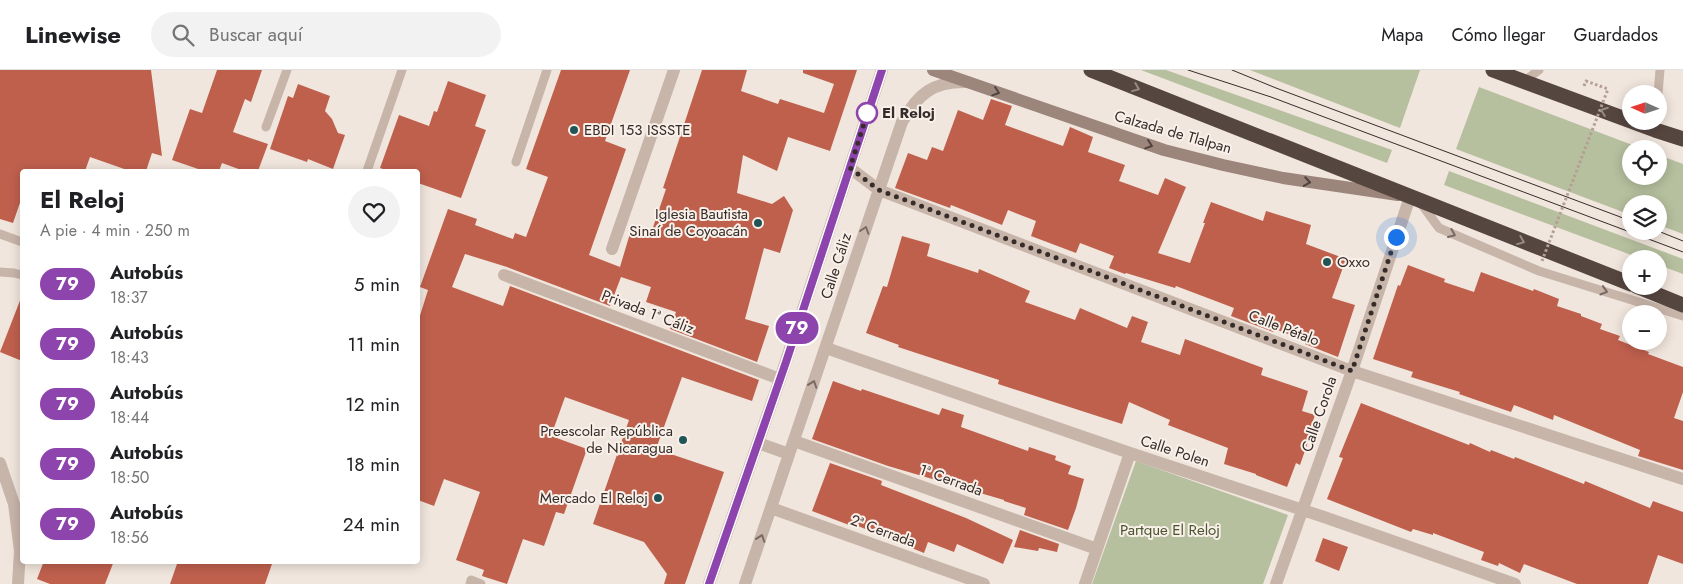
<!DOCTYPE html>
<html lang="es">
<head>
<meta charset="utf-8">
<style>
	:root { --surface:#fff; --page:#f2f2f2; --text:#202124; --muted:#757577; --line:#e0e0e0 }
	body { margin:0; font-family:Jost,sans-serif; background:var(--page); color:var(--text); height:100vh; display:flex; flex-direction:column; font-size:19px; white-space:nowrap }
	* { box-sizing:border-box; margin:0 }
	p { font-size:16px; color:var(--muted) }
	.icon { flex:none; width:28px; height:28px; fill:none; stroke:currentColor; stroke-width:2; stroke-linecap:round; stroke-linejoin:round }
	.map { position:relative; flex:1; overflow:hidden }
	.side { position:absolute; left:20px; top:99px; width:400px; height:395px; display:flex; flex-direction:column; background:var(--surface); border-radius:5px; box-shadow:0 2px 12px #0003 }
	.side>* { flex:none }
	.badge { padding:0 10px; border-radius:16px; font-size:18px; line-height:32px }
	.needle { width:32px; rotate:273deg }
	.controls { position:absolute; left:1622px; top:15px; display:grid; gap:10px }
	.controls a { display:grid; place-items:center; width:45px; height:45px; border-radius:50%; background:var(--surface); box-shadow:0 2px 12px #0003; font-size:25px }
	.you { position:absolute; width:25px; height:25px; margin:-12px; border:4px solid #fff; border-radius:50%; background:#1a73e8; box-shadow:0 0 0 8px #1a73e833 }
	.map>.badge { position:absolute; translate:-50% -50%; box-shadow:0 0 0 2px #fff }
	.round { display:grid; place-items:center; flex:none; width:52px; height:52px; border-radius:26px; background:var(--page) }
	.overview { display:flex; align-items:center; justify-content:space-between; height:85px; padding:0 20px }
	h1 { font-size:24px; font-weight:700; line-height:38px }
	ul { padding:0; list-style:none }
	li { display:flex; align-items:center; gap:15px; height:60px; padding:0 20px }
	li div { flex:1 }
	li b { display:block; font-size:19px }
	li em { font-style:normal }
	li .badge { min-width:55px; font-weight:700; text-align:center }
	header { display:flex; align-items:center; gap:30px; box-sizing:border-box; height:70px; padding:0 25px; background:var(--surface); border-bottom:1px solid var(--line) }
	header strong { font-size:24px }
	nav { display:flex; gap:28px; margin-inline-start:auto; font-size:18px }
	.search { width:350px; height:45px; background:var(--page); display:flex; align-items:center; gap:12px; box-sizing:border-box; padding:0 18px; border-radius:28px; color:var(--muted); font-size:19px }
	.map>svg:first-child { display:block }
	.green { fill:#b6bf9e }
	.building { fill:#bf604d }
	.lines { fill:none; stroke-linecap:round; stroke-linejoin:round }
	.path { stroke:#b49f94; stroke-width:3; stroke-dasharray:2.5 2.5; stroke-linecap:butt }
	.lane { stroke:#c8b5aa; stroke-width:9 }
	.street { stroke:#c8b5aa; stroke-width:12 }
	.secondary { stroke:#9c857b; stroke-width:12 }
	.highway { stroke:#564640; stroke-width:15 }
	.tram { stroke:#362c29; stroke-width:1 }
	.path-bridge { stroke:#b49f94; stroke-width:3; stroke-dasharray:2.5 2.5; stroke-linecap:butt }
	.oneway { stroke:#978a84 }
	.oneway2 { stroke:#50423e }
	.oneway3 { stroke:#786a63 }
	.line-casing { stroke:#fff; stroke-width:11 }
	.line { stroke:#8e44ad; stroke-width:8 }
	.walk { stroke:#362c29; stroke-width:5; stroke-dasharray:0 9 }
	.stop-dot { fill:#fff; stroke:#8e44ad; stroke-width:2.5 }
	.poi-dot { fill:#215555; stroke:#f9f0e9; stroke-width:2 }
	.labels { text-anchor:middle; stroke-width:4; stroke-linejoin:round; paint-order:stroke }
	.stop-label { font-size:15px; font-weight:bold; fill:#362c29; stroke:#f9f0e9; text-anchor:start }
	.poi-label { font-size:15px; fill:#362c29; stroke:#f9f0e9; text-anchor:end }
	.street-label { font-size:15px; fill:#362c29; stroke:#f9f0e9 }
	.park-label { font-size:15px; fill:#48532e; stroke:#f9f0e9 }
</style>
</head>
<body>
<header>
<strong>Linewise</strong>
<div class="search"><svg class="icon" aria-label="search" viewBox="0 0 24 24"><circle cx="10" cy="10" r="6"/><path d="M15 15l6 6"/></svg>Buscar aquí</div>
<nav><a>Mapa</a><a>Cómo llegar</a><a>Guardados</a></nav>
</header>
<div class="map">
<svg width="1683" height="514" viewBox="0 0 1683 514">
	<rect width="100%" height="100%" fill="#f1e6dd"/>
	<!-- green -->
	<path class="green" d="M1141 0H1166L1392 80 1387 93Z
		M1250 0H1420L1400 58Z
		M1479 17 1643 79H1631V106H1659V85L1683 94V164L1659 155V134H1631V145L1456 79Z
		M1449 101 1683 189V204L1659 195V189H1642L1444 115Z
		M1136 391 1288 445 1263 514H1092Z"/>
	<!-- building -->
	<path class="building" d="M0 0H151L162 86 152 83 146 101H130L90 87 85 101H22V127L13 153 0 149Z
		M217 0H262L251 32 245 29 233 62 268 74 258 101H244L222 93 219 101H204L172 90 190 39 202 43Z
		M561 0H630L605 71 626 79 589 185 620 197 631 160 650 166 666 119 663 118 702 0H747L741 21 778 34 780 29 824 43 834 14 803 3V0H857L830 81 788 67 777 101 743 85 737 123 772 134 784 126 793 140 780 183 764 178 745 249 769 256 757 292 670 259 676 242 646 232 651 217 621 207 610 236 507 197 465 184 452 217 503 236 510 216 759 310 752 331 682 307 656 379 724 402 685 514H664L667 504 644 472 593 454 629 350 565 327 551 366 587 379 564 444 556 442 544 476 523 469 507 514 482 506 484 500 456 490 480 422 444 409 434 436 418 430V252L428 220 420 217 448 139 477 149 475 155 513 169 515 163 526 167 548 107 526 99Z
		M448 11 486 25 475 56 486 60 461 128 418 113V101H389L380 98 399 45 429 56 434 41 437 42Z
		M298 14 330 26 325 41 332 49 338 63 345 65 333 99 308 89 307 92 270 79 288 26 293 28Z
		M991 29 1012 36 1005 55 1063 76 1070 57 1093 67 1088 82 1125 95 1119 111 1158 125 1165 108 1186 117 1158 183 1190 193 1205 153H1203L1211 132 1263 151 1266 141 1311 155 1306 174 1346 189 1332 228 1355 235 1338 287 1305 274 1306 271 1275 259 1273 262 1231 246 1234 238 1176 216 1175 218 1126 203 1125 204 1109 198 1114 186 1080 173 1076 183 1031 166 1036 151 1008 140 1002 155 951 135 950 138 895 118 908 83 927 90 932 77 943 81 958 40 983 50Z
		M902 166 930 174 927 186 978 203 979 199 1030 221 1025 232 1075 250 1080 238 1127 258 1132 246 1148 252 1141 272 1180 285 1185 269 1263 298 1261 305 1308 321 1302 341 1315 345 1306 372H1308L1300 395 1296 393 1287 417 1256 405V404L1224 394 1228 378 1168 355 1170 350 1129 332 1122 354 998 314 999 310 898 277 899 275 866 263 883 216 887 217Z
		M1408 195 1445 209 1444 212 1474 222 1481 202 1533 221 1534 219 1559 229 1557 236 1581 244V246L1602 254 1600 259 1620 266 1618 270 1649 282 1648 284 1683 297V322L1674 348 1683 351V400L1638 386 1640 380 1554 345 1553 350 1514 335 1511 342 1459 324 1460 322 1411 307 1413 302 1373 289 1398 215 1400 216Z
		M21 228H22V291L0 282Z
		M833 311 861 321 862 319 939 345 942 338 964 345 961 357 1028 381 1029 377 1056 386 1055 390 1071 396 1068 404 1084 409 1076 438 1068 460 1024 445 1026 438 1004 431V430L888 396 812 369Z
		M1361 333 1469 375 1470 373 1490 382 1491 380 1514 389 1515 387 1584 414 1585 411 1650 438 1653 431 1683 442V494L1658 485 1648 514H1577L1524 494 1520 503 1499 493 1498 496 1481 490 1484 482 1433 463V465L1413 459 1411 462 1327 429 1343 388 1339 387Z
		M830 393 882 411 881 415 966 448 1013 470 1003 494 957 474 954 482 928 472 924 483 858 456 857 458 812 441Z
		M1020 460 1059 474 1057 482 1039 478 1038 481 1014 477Z
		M1323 468 1348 477 1339 501 1315 491Z
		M44 491H114L105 514H50L37 509Z
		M178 491H273L265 514H170Z"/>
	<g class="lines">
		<!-- path -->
		<path class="path" d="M1584 16 1586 11 1608 19"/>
		<!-- lane -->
		<path class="lane" d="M1523 12 1539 0
			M1658 24 1660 0
			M266 57 287 0
			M516 92 547 0
			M367 101 402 0
			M1420 132 1439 158 1539 201 1683 246
			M0 164 22 172
			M0 202 14 203 22 205
			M470 514 471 510 481 514"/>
		<!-- street -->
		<path class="street" d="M850 98 879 120 1352 301 1683 409
			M612 179 674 0
			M504 205 780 309
			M826 278 1130 383 1324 447 1515 514
			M794 371 1097 479
			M758 373 789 384
			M0 393 14 434 20 481 18 514
			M771 438 984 514
			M709 514 780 309 882 0
			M745 514 902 52C918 24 933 11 967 12
			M1085 514 1130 383
			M1276 514 1352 301 1410 127"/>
		<!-- secondary -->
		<path class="secondary" d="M933 0 1164 80 1223 95 1283 108 1398 125"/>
		<!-- highway -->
		<path class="highway" d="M1091 0 1631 214
			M1493 0 1655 60 1683 69
			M1636 216 1683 235"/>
		<!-- tram -->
		<path class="tram" d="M1188 0 1271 27 1683 182
			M1232 0 1276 18 1631 151
			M1658 161 1683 171"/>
		<!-- path-bridge -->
		<path class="path-bridge" d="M1542 191 1608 19"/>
	</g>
	<!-- one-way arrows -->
	<defs><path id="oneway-chevron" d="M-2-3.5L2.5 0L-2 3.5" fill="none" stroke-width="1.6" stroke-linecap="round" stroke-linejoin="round" transform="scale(1.25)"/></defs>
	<g class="oneway">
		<use href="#oneway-chevron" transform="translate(1136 18) rotate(22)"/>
		<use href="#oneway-chevron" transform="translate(1604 41) rotate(-160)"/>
		<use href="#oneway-chevron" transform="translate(1521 171) rotate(22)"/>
	</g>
	<g class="oneway2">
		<use href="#oneway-chevron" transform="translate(996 22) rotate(19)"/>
		<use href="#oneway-chevron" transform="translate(1149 75) rotate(19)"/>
		<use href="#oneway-chevron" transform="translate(1307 112) rotate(9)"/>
	</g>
	<g class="oneway3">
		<use href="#oneway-chevron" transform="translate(865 160) rotate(-72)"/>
		<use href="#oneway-chevron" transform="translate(1452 164) rotate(23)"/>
		<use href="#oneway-chevron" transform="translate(1604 221) rotate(17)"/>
		<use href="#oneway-chevron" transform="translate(813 314) rotate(-71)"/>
		<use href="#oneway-chevron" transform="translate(761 468) rotate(-71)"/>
	</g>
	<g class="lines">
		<!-- line casing -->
		<g class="line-casing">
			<path id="line" d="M709 514 786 292 882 0"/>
		</g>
		<!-- line -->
		<use href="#line" class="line"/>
		<!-- walk -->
		<path class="walk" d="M867 43 868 41 850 98 879 120 1352 301 1396 167"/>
	</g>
	<!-- markers -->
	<circle class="stop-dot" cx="867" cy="43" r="10"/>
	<g class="poi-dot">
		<circle cx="574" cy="60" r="5"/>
		<circle cx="758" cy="153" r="5"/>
		<circle cx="1327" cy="192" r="5"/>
		<circle cx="683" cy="370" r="5"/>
		<circle cx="658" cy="428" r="5"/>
	</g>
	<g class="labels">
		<!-- stop labels -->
		<g class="stop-label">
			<text x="882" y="48">El Reloj</text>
		</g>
		<!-- poi labels -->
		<g class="poi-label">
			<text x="584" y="65" text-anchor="start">EBDI 153 ISSSTE</text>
			<text x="748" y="149">Iglesia Bautista<tspan x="748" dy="17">Sinaí de Coyoacán</tspan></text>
			<text x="1337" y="197" text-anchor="start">Oxxo</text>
			<text x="673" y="366">Preescolar República<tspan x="673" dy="17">de Nicaragua</tspan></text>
			<text x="648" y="433">Mercado El Reloj</text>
		</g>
		<!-- street labels -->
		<g class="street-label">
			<text transform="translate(1173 62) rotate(16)" y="5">Calzada de Tlalpan</text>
			<text transform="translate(836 196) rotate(-72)" y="5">Calle Cáliz</text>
			<text transform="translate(648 242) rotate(21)" y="5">Privada 1ª Cáliz</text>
			<text transform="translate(1284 258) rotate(21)" y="5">Calle Pétalo</text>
			<text transform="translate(1319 344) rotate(-71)" y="5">Calle Corola</text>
			<text transform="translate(1175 381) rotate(18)" y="5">Calle Polen</text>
			<text transform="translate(951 410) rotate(20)" y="5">1ª Cerrada</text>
			<text transform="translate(883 461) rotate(20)" y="5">2ª Cerrada</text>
		</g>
		<!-- park labels -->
		<g class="park-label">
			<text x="1170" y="465">Partque El Reloj</text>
		</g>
	</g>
</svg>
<div class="controls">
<a><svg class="needle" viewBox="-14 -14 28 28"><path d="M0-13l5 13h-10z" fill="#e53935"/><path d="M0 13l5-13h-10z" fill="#757577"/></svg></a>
<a><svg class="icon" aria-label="locate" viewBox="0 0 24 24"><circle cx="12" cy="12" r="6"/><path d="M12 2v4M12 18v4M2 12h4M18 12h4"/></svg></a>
<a><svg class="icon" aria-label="layers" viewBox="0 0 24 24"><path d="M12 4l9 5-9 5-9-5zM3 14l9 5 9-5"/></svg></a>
<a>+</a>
<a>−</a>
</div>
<div class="you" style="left:1396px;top:167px"></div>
<b class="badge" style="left:797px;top:258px;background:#8e44ad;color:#fff">79</b>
<section class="side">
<div class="overview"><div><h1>El Reloj</h1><p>A pie · 4 min · 250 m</p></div><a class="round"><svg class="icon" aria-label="heart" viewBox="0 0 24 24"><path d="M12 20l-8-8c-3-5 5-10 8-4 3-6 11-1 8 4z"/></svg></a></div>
<ul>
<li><span class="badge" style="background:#8e44ad;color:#fff">79</span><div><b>Autobús</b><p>18:37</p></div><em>5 min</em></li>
<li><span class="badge" style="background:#8e44ad;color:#fff">79</span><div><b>Autobús</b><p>18:43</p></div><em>11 min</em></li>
<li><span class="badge" style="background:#8e44ad;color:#fff">79</span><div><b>Autobús</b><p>18:44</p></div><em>12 min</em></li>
<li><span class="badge" style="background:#8e44ad;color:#fff">79</span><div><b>Autobús</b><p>18:50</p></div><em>18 min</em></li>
<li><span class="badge" style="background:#8e44ad;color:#fff">79</span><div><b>Autobús</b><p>18:56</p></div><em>24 min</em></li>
</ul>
</section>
</div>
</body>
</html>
